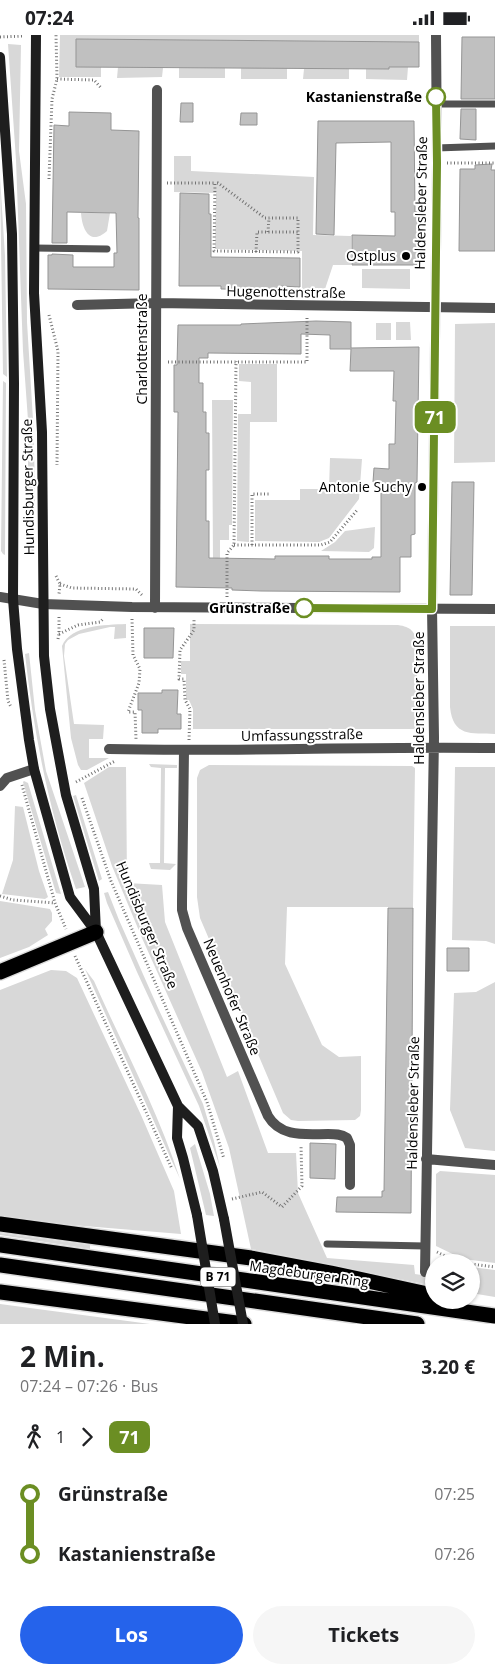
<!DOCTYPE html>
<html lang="de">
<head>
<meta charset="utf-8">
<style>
	:root { --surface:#fff; --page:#f6f6f6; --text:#202124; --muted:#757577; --accent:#2563eb }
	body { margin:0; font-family:"Open Sans",sans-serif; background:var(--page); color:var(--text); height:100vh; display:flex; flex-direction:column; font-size:19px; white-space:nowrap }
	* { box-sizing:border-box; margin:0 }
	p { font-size:16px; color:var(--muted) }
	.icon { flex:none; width:28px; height:28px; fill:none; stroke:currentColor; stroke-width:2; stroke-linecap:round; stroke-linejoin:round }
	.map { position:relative; height:1289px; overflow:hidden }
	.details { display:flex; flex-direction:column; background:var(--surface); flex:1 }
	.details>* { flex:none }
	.badge { padding:0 10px; border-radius:8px; font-size:18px; line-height:32px }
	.buttons { position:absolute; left:425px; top:1219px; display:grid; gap:10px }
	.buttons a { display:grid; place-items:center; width:55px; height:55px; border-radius:50%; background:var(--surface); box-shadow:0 1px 4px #0004; font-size:25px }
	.map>.badge { position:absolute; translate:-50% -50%; box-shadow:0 0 0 2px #fff }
	.legs { display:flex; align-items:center; gap:8px; height:55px; padding:0 20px; font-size:16px }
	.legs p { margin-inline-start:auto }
	.overview { display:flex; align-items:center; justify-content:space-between; height:85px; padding:0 20px }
	h1 { font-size:28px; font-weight:700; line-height:38px }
	.button { display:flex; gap:10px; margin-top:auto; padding:10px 20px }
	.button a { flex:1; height:58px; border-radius:30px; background:var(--accent); color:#fff; font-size:20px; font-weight:700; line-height:58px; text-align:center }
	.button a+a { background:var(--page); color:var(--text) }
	ul { padding:0 20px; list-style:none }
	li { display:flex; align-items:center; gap:18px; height:60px; font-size:19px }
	li i { display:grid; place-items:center; width:8px; height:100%; margin:0 6px; background:currentColor }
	li i::after { content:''; width:12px; height:12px; margin:-6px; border:4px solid; border-radius:50%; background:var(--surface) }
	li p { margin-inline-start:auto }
	li:first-child i { background:linear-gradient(#0000 50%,currentColor 0) }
	li:last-child i { background:linear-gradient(currentColor 50%,#0000 0) }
	.status { display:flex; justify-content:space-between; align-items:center; height:35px; padding:0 25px; background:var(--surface); direction:ltr }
	.status svg { height:14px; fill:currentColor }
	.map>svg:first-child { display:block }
	.green { fill:#d8d8d8 }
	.building { fill:#c0c0c0; stroke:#959595; fill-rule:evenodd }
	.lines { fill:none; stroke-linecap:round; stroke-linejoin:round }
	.highway-casing { stroke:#dbdbdb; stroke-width:18 }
	.path { stroke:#737373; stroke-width:3; stroke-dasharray:1 2.5; stroke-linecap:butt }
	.lane { stroke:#515151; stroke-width:7 }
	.street { stroke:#515151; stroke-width:10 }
	.secondary { stroke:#1e1e1e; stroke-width:10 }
	.highway { stroke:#000; stroke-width:15 }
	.secondary-bridge { stroke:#1e1e1e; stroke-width:10 }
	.line-1-casing { stroke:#fff; stroke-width:11 }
	.line-1 { stroke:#6b8e23; stroke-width:8 }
	.stop-1-dot { fill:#fff; stroke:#6b8e23; stroke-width:2.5 }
	.poi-dot { fill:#000; stroke:#fff; stroke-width:2 }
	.labels { text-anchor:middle; stroke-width:4; stroke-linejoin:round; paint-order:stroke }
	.shield { fill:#fff; stroke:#4c4c4c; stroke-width:1 }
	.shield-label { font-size:12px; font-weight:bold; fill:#000 }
	.stop-label { font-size:14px; font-weight:bold; fill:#000; stroke:#fff; text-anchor:end }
	.street-label { font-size:14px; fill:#000; stroke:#fff }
	.poi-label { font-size:14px; fill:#000; stroke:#fff; text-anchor:end }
</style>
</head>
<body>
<div class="status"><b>07:24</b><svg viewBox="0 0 49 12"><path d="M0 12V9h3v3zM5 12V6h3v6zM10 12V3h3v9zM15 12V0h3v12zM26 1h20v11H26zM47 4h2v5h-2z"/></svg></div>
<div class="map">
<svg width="495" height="1289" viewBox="0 0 495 1289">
	<rect width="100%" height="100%" fill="#fff"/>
	<!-- green -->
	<path class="green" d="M60 0H419V7L76 4V32H101V42H59Z
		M8 9 21 10 19 116 26 169 27 287 33 385 35 450 34 521H28V385L23 316 16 125Z
		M118 32 163 33 162 42 117 43Z
		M389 32H408L407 45 366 44V34H389Z
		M179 33H225V43H179Z
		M241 33H287V44H241Z
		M304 34H349V44H303Z
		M174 121H191V136L314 142 313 200 351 201V230H333L325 254H302V216L215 214 216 158 174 157Z
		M0 142 5 221 7 342 3 339Z
		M81 178H110L107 196C89 212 82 193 81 178Z
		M362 234H410V254L362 253Z
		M396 287H410L411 305H396Z
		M376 288H391V305H376Z
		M495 288V427L454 428 455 289Z
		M239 329H277V387H250L249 507 237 506 238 379H251V347L239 346Z
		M3 346 6 348 5 520 3 519 1 516Z
		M212 365H233L232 490H229V505H220V526H213Z
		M330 423 362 424 359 464 329 503 319 507 255 506V465H300V454H329Z
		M375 492 374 513 369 517 321 516 335 507 345 496Z
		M126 589V603L114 604 115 592H110L79 599 68 605 65 609 64 621 74 689 104 690 103 704H89V723H109L87 735H81L78 730 71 703 62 611C71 590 105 590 126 589Z
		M190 589 398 590C411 592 415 596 417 609V694H193V674L189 665H186V639H181V626H190Z
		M450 591H495V699C471 698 453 702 450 672Z
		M29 618 35 675 46 736 85 852 76 854C49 776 34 700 25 619Z
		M149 729 177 730V733H165L164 828 176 829 170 835 151 834 149 828H160L161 733 151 732Z
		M209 730 412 731 415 733 413 872H287L285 929 322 1010 339 1022 361 1021V1075L360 1081 355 1085 298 1086 291 1085 283 1078 206 897 200 883 197 862V743L200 735Z
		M109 732H126L127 848 162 850 165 887 227 1042 238 1036 268 1118H296L298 1158 327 1223 414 1230 415 1239 434 1242V1251L251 1214 229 1113 202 1037 142 903 112 831 84 748Z
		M455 732H495V909L486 906 452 905Z
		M24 746 28 748 61 859 56 858 23 747Z
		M76 760 102 844 99 846 73 761Z
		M15 771 23 772 39 836 48 862 45 864 2 859 13 825Z
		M108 857 119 885 158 973 203 1069 214 1106 220 1132 199 1071 137 937 107 868 104 858Z
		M0 866 50 874 52 878V886L45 894 48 900 29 912 0 923Z
		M85 934 94 946C123 1012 158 1075 180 1144Z
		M51 935 66 936 77 943 141 1080 174 1156 181 1199 60 1189 0 1181V955Z
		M495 947V1116L465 1113 450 1075 454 958 476 957Z
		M195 1109 210 1159 214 1181 206 1180 190 1113Z
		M440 1136 495 1140V1228L463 1224 436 1211V1139Z
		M0 1198 90 1210V1214L0 1200Z
		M471 1232 495 1235V1262L471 1258Z
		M0 1269 150 1289H0Z"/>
	<!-- building -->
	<path class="building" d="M462 2H495V64H461Z
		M76 4 419 7V32H389V34L76 32Z
		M181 68H193V87H180Z
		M461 74H476V105L460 104Z
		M69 77 111 78V95L139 96 138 183H139V255L48 254V220H52V219L73 220V232H114V218H117L116 178 67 177V208H52L54 90 69 91Z
		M241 78H257V90H240Z
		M318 86H414L415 177H419V230H352V200L395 201V177H391V107L336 108 334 200 316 199Z
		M492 129 491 135H495V216H459L460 134H475V130Z
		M180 158 209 159V179H211V222L300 223V252L280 251V255L221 254V251H179Z
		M316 286 351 287V313L419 312 417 447 415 448V499L411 500V522H400V557L261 556 232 555V553L176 552 178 377H174V330H177L178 290H241V289ZM301 299 330 300V314H351L350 336H394L393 366H396L395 409H389V434L374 433 373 447H381V522H372V524H329V521H275V524L209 523V486H206V435H209V398H206V377H203V348H199V323H208V318L301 319Z
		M452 447H474L472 560H450Z
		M144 593H174L173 623H144Z
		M162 655H178L177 679H181V694H158V698H142V675H138V658H162Z
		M388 873H413L411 1178 336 1177 337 1162H382V1156H384Z
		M447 913H469V936H447Z
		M310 1108 336 1109 335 1144 310 1143Z"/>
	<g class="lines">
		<!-- highway casing -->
		<g class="highway-casing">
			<path id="highway" d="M0 937 96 897
				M0 1189 251 1223 331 1238 423 1258 436 1272
				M0 1210 495 1281
				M0 1230 417 1289
				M0 1257 244 1289"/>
		</g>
		<!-- path -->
		<path class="path" d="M0 2 24 1
			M57 44 94 45 102 54
			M447 128H495
			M49 144 52 64 57 44 56 0
			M167 148H215L214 216 298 217V183H265L218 148H215
			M268 197 269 183
			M256 217 257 197H298
			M49 280 58 316 57 430
			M168 327H307V282
			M234 510H321L330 507 358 474
			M252 510V459H270
			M56 541 60 549 59 559
			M60 549 72 553 136 554 142 560
			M227 562V518L234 510 236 326
			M132 584 133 620 140 634 139 648 128 677H135L136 704
			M59 599 78 590 100 587 104 583
			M58 604 59 599V581
			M4 625 8 666 11 672
			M189 705 190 674 185 665 184 644H179L180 615 194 595V584
			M76 747 115 726
			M22 750 55 868 66 894
			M82 763 111 846 207 1067 224 1124
			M0 861 13 865 55 868
			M75 921 172 1134
			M232 1164 262 1157 282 1172 302 1151 301 1110
			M437 1217 459 1228
			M471 1229 495 1232"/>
		<!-- lane -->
		<path class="lane" d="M436 69H495
			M436 113 495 111
			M34 213 107 214
			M327 1209 425 1211"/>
		<!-- street -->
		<path class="street" d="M77 270 156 268 495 273
			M0 562 43 569 132 572 495 574
			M155 573 157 55
			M109 714C238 717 366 711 495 713
			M184 715 182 867V875L187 893 268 1081C281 1103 306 1099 328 1099 335 1099 341 1099 347 1103L350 1110V1150
			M0 751 7 743 34 734
			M426 1124 495 1130
			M425 1237 434 703 432 573 437 128 436 0"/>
		<!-- secondary -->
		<path class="secondary" d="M36 0 34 258 42 397 44 621 50 674 66 760 94 854 96 897
			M0 22 12 199 14 348 13 564 17 614 29 705 34 734 70 862 96 897 178 1071 198 1091 213 1136 224 1184
			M178 1071 177 1103 183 1123 197 1180"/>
		<!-- highway -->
		<use href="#highway" class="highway"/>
		<!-- secondary-bridge -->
		<path class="secondary-bridge" d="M197 1180 215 1289
			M224 1184 243 1289"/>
	</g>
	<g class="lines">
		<!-- line-1 casing -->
		<g class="line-1-casing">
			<path id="line-1" d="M304 573 432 574 437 128 436 62"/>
		</g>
		<!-- line-1 -->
		<use href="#line-1" class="line-1"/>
	</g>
	<!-- markers -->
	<g class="stop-1-dot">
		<circle cx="436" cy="62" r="9"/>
		<circle cx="304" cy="573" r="9"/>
	</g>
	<g class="poi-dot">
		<circle cx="406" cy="221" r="5"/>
		<circle cx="422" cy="452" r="5"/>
	</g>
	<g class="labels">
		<!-- shield labels -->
		<rect class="shield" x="200.5" y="1232.5" width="35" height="19" rx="4"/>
		<g class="shield-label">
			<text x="218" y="1246">B 71</text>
		</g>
		<!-- stop labels -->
		<g class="stop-label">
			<text x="422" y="67">Kastanienstraße</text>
			<text x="290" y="578">Grünstraße</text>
		</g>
		<!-- street labels -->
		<g class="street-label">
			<text transform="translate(421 168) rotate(-89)" y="5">Haldensleber Straße</text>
			<text transform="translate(286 257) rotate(1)" y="5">Hugenottenstraße</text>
			<text transform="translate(142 314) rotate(-90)" y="5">Charlottenstraße</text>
			<text transform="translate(28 452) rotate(-91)" y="5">Hundisburger Straße</text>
			<text transform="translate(419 663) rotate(-90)" y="5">Haldensleber Straße</text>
			<text transform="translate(302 700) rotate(-1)" y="5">Umfassungsstraße</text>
			<text transform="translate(147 890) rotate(67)" y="5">Hundisburger Straße</text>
			<text transform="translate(232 962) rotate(67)" y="5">Neuenhofer Straße</text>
			<text transform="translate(413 1068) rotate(-89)" y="5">Haldensleber Straße</text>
			<text transform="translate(309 1239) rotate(8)" y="5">Magdeburger Ring</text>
		</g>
		<!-- poi labels -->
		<g class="poi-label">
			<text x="396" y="226">Ostplus</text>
			<text x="412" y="457">Antonie Suchy</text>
		</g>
	</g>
</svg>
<div class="buttons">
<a><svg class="icon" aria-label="layers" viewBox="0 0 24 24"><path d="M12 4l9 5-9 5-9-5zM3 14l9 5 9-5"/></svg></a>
</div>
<b class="badge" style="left:435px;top:382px;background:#6b8e23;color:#fff">71</b>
</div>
<section class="details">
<div class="overview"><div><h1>2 Min.</h1><p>07:24 – 07:26 · Bus</p></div><b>3.20 €</b></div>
<div class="legs"><svg class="icon" aria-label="walk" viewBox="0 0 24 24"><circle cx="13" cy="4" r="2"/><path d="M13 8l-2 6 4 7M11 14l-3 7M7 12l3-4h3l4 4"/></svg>1<svg class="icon" aria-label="forward" viewBox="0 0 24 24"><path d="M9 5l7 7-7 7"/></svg><b class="badge" style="background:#6b8e23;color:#fff">71</b></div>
<ul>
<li><i style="color:#6b8e23"></i><b>Grünstraße</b><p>07:25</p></li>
<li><i style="color:#6b8e23"></i><b>Kastanienstraße</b><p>07:26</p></li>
</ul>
<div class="button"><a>Los</a><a>Tickets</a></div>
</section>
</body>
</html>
